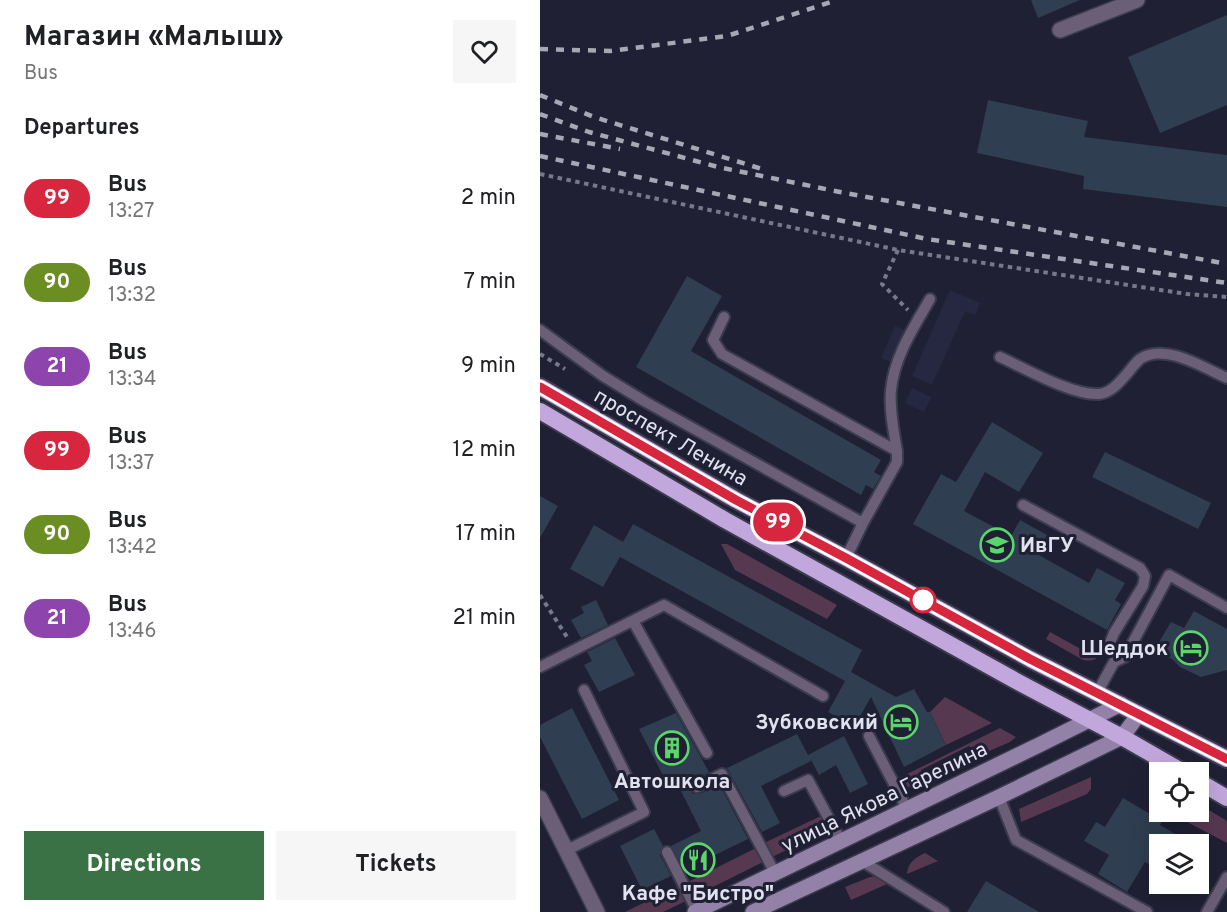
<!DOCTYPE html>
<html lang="en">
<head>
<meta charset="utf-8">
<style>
	:root { --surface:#fff; --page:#f6f6f6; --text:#202124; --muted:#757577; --accent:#3b7245 }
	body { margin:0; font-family:Overpass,sans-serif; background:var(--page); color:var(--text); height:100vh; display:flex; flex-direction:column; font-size:22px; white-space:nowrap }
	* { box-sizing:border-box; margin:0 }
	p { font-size:20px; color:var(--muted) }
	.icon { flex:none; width:33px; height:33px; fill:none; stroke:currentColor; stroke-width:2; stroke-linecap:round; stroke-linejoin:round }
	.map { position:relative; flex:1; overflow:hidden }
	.details { display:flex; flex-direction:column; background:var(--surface); width:540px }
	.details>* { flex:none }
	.badge { padding:0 12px; border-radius:20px; font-size:21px; line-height:39px }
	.buttons { position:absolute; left:609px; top:762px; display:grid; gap:12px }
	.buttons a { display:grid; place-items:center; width:60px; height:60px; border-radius:0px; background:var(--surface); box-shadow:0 6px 24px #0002; font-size:30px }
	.map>.badge { position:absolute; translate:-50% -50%; box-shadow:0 0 0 3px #fff }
	h2 { padding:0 24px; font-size:22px; line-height:54px }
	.round { display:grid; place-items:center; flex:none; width:63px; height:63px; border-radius:0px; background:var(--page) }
	.overview { display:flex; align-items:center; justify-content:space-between; height:102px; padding:0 24px }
	h1 { font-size:28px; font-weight:700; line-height:45px }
	.action { display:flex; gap:12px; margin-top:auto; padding:12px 24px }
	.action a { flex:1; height:69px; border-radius:0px; background:var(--accent); color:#fff; font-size:24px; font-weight:700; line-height:69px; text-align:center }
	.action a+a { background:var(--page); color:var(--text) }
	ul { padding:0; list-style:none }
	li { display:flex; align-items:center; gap:18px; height:84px; padding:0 24px }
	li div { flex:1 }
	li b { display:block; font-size:22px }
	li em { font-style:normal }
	li .badge { min-width:66px; font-weight:700; text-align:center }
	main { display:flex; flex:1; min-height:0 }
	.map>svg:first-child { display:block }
	.built { fill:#262842 }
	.green { fill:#573851 }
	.building { fill:#2f3e50 }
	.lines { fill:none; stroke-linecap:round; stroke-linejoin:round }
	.service-casing { stroke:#3a3b4d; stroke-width:14 }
	.minor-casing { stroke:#3a3b4d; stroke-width:18 }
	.secondary-casing { stroke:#3a3b4d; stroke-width:18 }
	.trunk-casing { stroke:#3a3b4d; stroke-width:20 }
	.path { stroke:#777989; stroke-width:4; stroke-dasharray:4.5 4.5; stroke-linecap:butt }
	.service { stroke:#6a5f76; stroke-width:10 }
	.minor { stroke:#6a5f76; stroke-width:15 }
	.secondary { stroke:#9381a7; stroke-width:15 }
	.trunk { stroke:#c2a7dd; stroke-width:16 }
	.rail { stroke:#a6a8b6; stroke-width:4.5; stroke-dasharray:8 8; stroke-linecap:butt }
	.line-casing { stroke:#fff; stroke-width:14 }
	.line { stroke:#d7263d; stroke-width:9 }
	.stop-dot { fill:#fff; stroke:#d7263d; stroke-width:3 }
	.labels { text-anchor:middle; stroke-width:6; stroke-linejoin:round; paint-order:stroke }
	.street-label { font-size:21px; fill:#e0e2ef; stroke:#1f2033 }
	.poi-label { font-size:21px; font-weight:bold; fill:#e0e2ef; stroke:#1f2033; text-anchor:end }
</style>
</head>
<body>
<main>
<section class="details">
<div class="overview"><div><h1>Магазин «Малыш»</h1><p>Bus</p></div><a class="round"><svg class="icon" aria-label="heart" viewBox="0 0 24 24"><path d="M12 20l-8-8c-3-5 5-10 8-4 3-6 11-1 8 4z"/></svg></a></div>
<h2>Departures</h2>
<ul>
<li><span class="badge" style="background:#d7263d;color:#fff">99</span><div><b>Bus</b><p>13:27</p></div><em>2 min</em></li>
<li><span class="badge" style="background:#6b8e23;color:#fff">90</span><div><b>Bus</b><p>13:32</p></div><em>7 min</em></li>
<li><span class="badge" style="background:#8e44ad;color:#fff">21</span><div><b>Bus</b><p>13:34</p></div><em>9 min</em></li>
<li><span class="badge" style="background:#d7263d;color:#fff">99</span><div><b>Bus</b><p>13:37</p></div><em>12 min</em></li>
<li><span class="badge" style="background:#6b8e23;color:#fff">90</span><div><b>Bus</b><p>13:42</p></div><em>17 min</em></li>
<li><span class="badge" style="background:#8e44ad;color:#fff">21</span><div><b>Bus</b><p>13:46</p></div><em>21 min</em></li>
</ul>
<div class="action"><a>Directions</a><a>Tickets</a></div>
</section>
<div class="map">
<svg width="687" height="912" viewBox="0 0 687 912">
	<rect width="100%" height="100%" fill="#1f2033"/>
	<!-- built -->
	<path class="built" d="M410 290 440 303 435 315 425 311 392 385 372 376Z
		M355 326 372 333 359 365 341 358Z
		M372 388 391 397 384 412 365 403Z"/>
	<!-- green -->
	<path class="green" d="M181 544H187L297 605 287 619 195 570Z
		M510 632 557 658C553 661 548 661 543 660L506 639Z
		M405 697 452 723 406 745 390 712Z
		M460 728 476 737 470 742 440 755 429 746 381 770 384 784 375 788 366 787 361 783 359 778Z
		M551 777V789L547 794 481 822 479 809Z
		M614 777 619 781V807C609 799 606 789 614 777Z
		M659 804 687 821V843L628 812H658Z
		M283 815 287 823 285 831 282 833 232 857 224 843Z
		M218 847 225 861 153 897 146 883Z
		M385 853 398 861 367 874C368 862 375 858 385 853Z
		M337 876 343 878 347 884 311 900 305 887 330 877Z
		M138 886 146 901 123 912H85Z"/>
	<!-- building -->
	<path class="building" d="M491 0H540L498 18Z
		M687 15V105L620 133 588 57Z
		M448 100 548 121 544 137 687 155V207L543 189 544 176 437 153Z
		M147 276 182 296 151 351 341 460 334 472 341 476 333 489 326 485 321 495 96 367Z
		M452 422 503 453 479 492 445 472 424 511 471 536 480 520 507 535 497 554 549 583 557 568 585 583 575 600 581 604 567 630 373 524 401 474 416 482Z
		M565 452 671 503 658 529 552 477Z
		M0 496 18 506 0 538Z
		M93 524 322 650 311 672 356 697 374 689 387 712H390L406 745 364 767 331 697 314 727 288 712 305 681 80 557 63 587 30 569 54 525 83 542Z
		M56 600 68 625 41 638 31 620 44 613 41 607Z
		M654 611 687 629V670L661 677 640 667 632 659 613 652 631 622 644 628Z
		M75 638 95 675 59 692 44 665 52 661 47 652Z
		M32 708 79 800 42 819 0 737V725Z
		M136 713 169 772 151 783 150 786 151 791 153 794H160L179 784 208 839 173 856 144 869 131 846 161 831 136 781 128 785 99 729Z
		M257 734 268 755 304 736 328 784 310 793 296 765 279 775 270 758 271 761 221 786 240 823 222 832 187 768Z
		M583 798 622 821 620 825 652 844H620V871L605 862 587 892 558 874 569 855 544 841 556 822 565 827Z
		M114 829 123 846 120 851V855L131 876 102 890 80 846Z
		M446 881 499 912H427Z"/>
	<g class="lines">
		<!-- service casing -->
		<g class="service-casing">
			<path id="service" d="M184 317 173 340 182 354 357 451V462L323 523 306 558
				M0 330 63 376 104 401 323 523
				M460 357C484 368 533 396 559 394 570 393 578 384 585 376 590 371 595 363 600 359 624 342 664 368 687 378
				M357 451C354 432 349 410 351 390 354 357 374 327 390 299
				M483 505 600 568 605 576 603 586 574 633 568 648 585 657 574 662 557 693
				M93 621 167 753
				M585 657 629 575 687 608
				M0 667 124 605 283 696
				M329 736 367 809
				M157 787 182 774 235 873
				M244 791 268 780 301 841
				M459 797 476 840 607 912
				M27 850 104 812 44 690
				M127 852 157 911
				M322 861 404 912
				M667 912 687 877"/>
		</g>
		<!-- minor casing -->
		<g class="minor-casing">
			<path id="minor" d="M520 30 597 0
				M0 798 57 912"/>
		</g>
		<!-- secondary casing -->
		<g class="secondary-casing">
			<path id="secondary" d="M155 912 501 744 581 704
				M213 912 459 797 582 737 599 714"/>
		</g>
		<!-- trunk casing -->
		<g class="trunk-casing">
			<path id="trunk" d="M0 387 196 500 306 558 490 659 687 759
				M0 411 185 520 478 682 582 737 643 772
				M658 781 687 798"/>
		</g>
		<!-- path -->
		<path class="path" d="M0 174 358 250 647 294 687 297
			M358 250 342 284 368 310
			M0 354 25 369
			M0 595 27 637"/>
		<!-- service -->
		<use href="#service" class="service"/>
		<!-- minor -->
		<use href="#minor" class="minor"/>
		<!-- secondary -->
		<use href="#secondary" class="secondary"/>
		<!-- trunk -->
		<use href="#trunk" class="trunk"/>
		<!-- rail -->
		<path class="rail" d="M0 49 70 51 187 36 297 0
			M0 95 54 117 222 169
			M0 114 49 132 178 167 300 192 687 264
			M0 134 80 149
			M0 156 387 239 687 283"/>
	</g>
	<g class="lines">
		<!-- line casing -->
		<g class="line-casing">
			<path id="line" d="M0 387 196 500 306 558 490 659 687 759"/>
		</g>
		<!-- line -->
		<use href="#line" class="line"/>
	</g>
	<!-- icons -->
	<defs>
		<g id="university-ring" transform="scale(1.725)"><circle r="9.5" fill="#1f2033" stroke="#5cd56d" stroke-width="1.5"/><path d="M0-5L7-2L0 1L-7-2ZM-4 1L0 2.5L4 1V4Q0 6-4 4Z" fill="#5cd56d"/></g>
		<g id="hotel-ring" transform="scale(1.725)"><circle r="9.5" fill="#1f2033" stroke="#5cd56d" stroke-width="1.5"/><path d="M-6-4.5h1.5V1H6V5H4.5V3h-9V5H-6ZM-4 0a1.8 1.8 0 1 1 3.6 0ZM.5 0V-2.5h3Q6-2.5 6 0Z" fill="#5cd56d"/></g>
		<g id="building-ring" transform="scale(1.725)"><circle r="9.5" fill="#1f2033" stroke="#5cd56d" stroke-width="1.5"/><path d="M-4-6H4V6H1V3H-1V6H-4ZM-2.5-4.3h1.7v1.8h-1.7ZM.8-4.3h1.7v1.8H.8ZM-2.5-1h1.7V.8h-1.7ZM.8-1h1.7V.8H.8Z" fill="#5cd56d"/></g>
		<g id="restaurant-ring" transform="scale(1.725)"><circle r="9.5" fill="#1f2033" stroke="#5cd56d" stroke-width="1.5"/><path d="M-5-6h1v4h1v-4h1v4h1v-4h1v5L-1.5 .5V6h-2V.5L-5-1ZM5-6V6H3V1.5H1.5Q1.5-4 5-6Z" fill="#5cd56d"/></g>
	</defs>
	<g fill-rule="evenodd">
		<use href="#university-ring" x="457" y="545"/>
		<use href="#hotel-ring" x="651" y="648"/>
		<use href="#hotel-ring" x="361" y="722"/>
		<use href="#building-ring" x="132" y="748"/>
		<use href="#restaurant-ring" x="158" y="860"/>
	</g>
	<!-- markers -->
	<circle class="stop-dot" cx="383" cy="600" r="12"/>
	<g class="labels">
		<!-- street labels -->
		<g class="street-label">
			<text transform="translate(131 437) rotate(30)" y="7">проспект Ленина</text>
			<text transform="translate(344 797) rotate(-26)" y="7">улица Якова Гарелина</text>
		</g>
		<!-- poi labels -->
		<g class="poi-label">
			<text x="480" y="552" text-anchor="start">ИвГУ</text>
			<text x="628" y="655">Шеддок</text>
			<text x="338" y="729">Зубковский</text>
			<text x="132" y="788" text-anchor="middle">Автошкола</text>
			<text x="158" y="900" text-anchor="middle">Кафе "Бистро"</text>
		</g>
	</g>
</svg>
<div class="buttons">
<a><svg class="icon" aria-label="locate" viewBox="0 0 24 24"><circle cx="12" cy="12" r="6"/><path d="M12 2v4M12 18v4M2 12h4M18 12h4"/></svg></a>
<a><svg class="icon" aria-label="layers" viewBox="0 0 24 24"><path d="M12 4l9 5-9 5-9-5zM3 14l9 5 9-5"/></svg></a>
</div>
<b class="badge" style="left:238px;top:522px;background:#d7263d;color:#fff">99</b>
</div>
</main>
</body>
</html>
